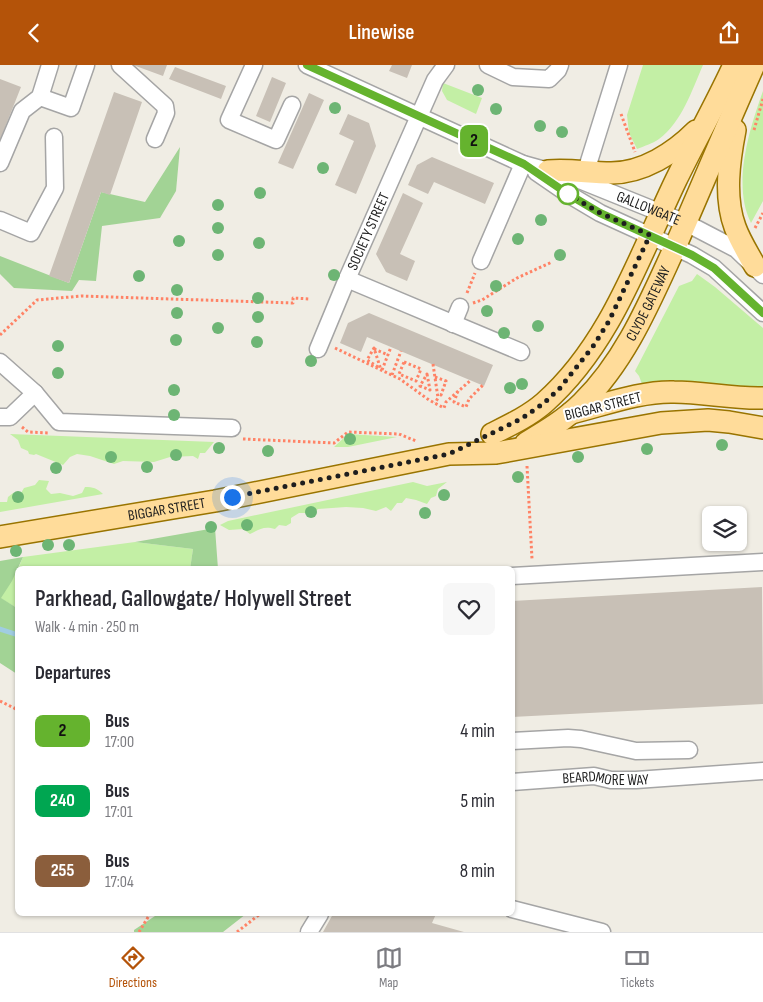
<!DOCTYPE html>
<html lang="en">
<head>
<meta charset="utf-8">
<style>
	:root { --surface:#fff; --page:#f7f7f7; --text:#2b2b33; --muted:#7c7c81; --line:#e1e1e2; --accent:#b45309 }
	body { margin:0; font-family:"Sofia Sans Condensed",sans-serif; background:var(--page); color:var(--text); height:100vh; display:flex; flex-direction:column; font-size:19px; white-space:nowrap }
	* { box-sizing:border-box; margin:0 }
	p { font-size:16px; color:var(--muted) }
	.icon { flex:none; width:28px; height:28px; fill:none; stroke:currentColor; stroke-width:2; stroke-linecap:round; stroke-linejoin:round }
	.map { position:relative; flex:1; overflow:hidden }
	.side { position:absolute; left:15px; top:501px; width:500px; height:350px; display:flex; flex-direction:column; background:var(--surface); border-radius:8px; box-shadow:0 1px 4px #0004 }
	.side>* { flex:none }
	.badge { padding:0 10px; border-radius:8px; font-size:18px; line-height:32px }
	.buttons { position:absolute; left:702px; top:441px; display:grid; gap:10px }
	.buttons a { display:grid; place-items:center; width:45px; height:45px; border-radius:8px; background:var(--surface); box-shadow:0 1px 4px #0004; font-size:25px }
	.you { position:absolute; width:25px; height:25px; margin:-12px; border:4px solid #fff; border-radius:50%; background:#1a73e8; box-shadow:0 0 0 8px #1a73e833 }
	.map>.badge { position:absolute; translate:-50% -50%; box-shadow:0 0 0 2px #fff }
	h2 { padding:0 20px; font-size:19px; line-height:45px }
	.round { display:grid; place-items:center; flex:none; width:52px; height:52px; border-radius:8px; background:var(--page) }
	.headline { display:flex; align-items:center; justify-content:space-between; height:85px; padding:0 20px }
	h1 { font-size:24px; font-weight:600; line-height:38px }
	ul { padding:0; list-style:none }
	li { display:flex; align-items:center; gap:15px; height:70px; padding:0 20px }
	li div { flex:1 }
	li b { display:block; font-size:19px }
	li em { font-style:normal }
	li .badge { min-width:55px; font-weight:700; text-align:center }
	header { display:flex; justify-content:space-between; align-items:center; height:65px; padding:0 20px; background:var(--accent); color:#fff; font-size:22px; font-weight:600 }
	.menu { display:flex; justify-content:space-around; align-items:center; height:70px; border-top:1px solid var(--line); background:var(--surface); font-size:14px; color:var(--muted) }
	.menu a { display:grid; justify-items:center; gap:2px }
	.menu .current { color:var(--accent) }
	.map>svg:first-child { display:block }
	.grass { fill:#c3efa5 }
	.forest { fill:#a2d395 }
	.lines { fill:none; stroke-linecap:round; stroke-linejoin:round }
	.stream { stroke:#a0cde2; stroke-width:5 }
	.building { fill:#c8c0b6 }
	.minor-casing { stroke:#a5a5a5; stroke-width:19 }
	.major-casing { stroke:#997400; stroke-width:24 }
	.path { stroke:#ff8366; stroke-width:3; stroke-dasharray:2.5 2.5; stroke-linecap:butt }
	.minor { stroke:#fff; stroke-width:16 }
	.major { stroke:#ffdc9a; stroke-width:21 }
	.tree { fill:#6db574 }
	.line-casing { stroke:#fff; stroke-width:11 }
	.line { stroke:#65b32e; stroke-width:8 }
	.walk { stroke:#1e1e1e; stroke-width:5; stroke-dasharray:0 9 }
	.stop-dot { fill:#fff; stroke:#65b32e; stroke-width:2.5 }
	.labels { text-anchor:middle; stroke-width:4; stroke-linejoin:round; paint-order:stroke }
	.street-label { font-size:15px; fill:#1e1e1e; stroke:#fff }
</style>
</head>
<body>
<header><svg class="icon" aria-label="back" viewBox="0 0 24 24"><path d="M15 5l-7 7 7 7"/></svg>Linewise<svg class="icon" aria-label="share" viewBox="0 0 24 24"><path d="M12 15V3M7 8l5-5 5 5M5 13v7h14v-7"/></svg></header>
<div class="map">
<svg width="763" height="867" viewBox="0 0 763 867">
	<rect width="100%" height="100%" fill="#f0ede4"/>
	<!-- grass -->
	<path class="grass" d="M643 0H703C692 25 682 57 659 74 652 79 644 81 637 84L629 68 627 50Z
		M443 18 482 33 476 49 447 35 442 26Z
		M763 26V136L751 158C732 120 749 65 763 26Z
		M697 209 715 222 763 263V321H730L668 315 642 319 639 311 635 306 679 221 692 216Z
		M10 369 214 377 205 388H200L198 394 193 391 170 392 154 397 123 396 114 399 90 391 77 389 70 392 63 400 36 389 34 390 29 389 28 386 21 383 18 375Z
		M348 369 397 372 348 382H334Z
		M39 415 49 416 46 424 51 429 60 428 73 431 82 428 85 422C93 422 97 423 103 429L0 447V437H7L8 432 13 428H21L24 423 35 420Z
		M413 417 427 421 447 417 438 424 436 431 431 433 427 439 416 435 406 433 402 438H397L391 446 386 442 376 446 363 443 346 442 318 444 310 451 307 448H299L291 453V458L286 461 279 460 275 464C264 461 260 464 250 469L243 464 229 465 220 460 228 456Z
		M135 477 193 484 190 504H18L23 492Z
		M18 504 17 543 0 533Z"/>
	<!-- forest -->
	<path class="forest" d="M180 82 176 126 160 153 102 161 96 216 79 215 72 226 14 223 0 209V191L69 218 101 127 145 137Z
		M215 463 218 504H190L193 484 135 477Z
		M23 492 12 516 1 533 17 543V609L0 598V496Z
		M158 849H246L223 867H134V865Z"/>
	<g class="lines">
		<!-- stream -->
		<path class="stream" d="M0 564 18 570"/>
	</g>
	<!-- building -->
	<path class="building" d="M133 0H167L163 11Z
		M392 0H412L407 13 389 6Z
		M175 2 226 21 221 34 169 14Z
		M272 12 286 18 270 57 256 51Z
		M0 14 21 22 0 75Z
		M114 27 142 37 110 130 101 127 69 218 49 211Z
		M309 28 324 35 293 104 278 98Z
		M348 49 369 58 376 81 356 129 335 120 354 76 339 69Z
		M432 92 494 118 485 139 434 117 428 129 408 120 417 100Z
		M403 128 423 138 400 189 415 196 407 216 386 207 376 189Z
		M369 248 493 300 484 321 367 272 361 287 340 278 348 258Z
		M762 522 763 639 512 652V536Z
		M333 849H436L432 858 464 867H323Z"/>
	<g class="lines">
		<!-- minor casing -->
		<g class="minor-casing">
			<g id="minor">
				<path d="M120 0 165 41 166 48 155 74"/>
				<path d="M254 0 229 55 276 75 292 40"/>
				<path id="s1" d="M307 0 523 99 577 114 686 158 736 184 763 210"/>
				<path d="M488 0 513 12 549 14 558 5 560 0"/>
				<path d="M40 32 71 43 86 0"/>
				<path d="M0 98 22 46 40 32 50 0"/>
				<path d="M586 106 619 0"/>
				<path d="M536 107 568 129 600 148 692 190 714 203 763 248"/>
				<path d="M0 155 31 168 55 123 54 72"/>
				<path d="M481 196 523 99"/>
				<path d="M347 214 521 287"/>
				<path d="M453 259 460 242"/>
				<path id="s2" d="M318 284 347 214 435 15 446 0"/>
				<path d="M0 297 35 328 59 357 232 363"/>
				<path d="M0 352H10L35 328"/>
				<path d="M512 511 763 497"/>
				<path d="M512 676 568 673 581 674 636 686 689 685"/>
				<path id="s3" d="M512 717 594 711 611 715H636L763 706"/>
				<path d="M512 844 602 867"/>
				<path d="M309 867 320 849"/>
			</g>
		</g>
		<!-- major casing -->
		<g class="major-casing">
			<g id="major">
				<path d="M735 65C729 96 724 132 735 162 740 176 748 188 755 201"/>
				<path d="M548 106C570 104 589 108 611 108 643 108 674 88 696 66"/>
				<path d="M571 348C604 340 640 326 674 327 704 327 732 334 763 333"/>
				<path d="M492 369C510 360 529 351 544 338 610 280 639 192 676 115 695 76 716 39 734 0"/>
				<path id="s4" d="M526 378C546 366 566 354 582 338 626 295 650 236 675 182 702 121 727 60 754 0"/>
				<path id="s5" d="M0 472 215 436 449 389 496 388 661 358 708 355 729 357 763 363"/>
			</g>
		</g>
		<!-- path -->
		<path class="path" d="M621 49 635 87
			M754 65 763 34
			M755 163 763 148
			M467 228 475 208
			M473 238 482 235 517 213 552 197
			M0 270 37 235 81 231 293 238V233L310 234
			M335 283 400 314 429 335 444 343 446 337 471 315
			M374 284 388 290
			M404 297 421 304 416 316 399 309Z
			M433 299 438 333 435 338
			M378 302 367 295 374 283 381 305
			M382 305 391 282
			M427 309 430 325 420 321Z
			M392 310 401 286
			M435 312 446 316 441 330 438 328
			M458 326 454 337 466 342 469 334 483 320
			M22 362 28 367 49 368
			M243 374 334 378 348 367 399 369 416 376
			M527 401 532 494
			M0 636 18 645
			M139 867 150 849
			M237 867 260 849"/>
		<!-- minor -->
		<use href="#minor" class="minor"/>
		<!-- major -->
		<use href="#major" class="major"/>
	</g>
	<!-- trees -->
	<g class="tree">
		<circle cx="478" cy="25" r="6"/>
		<circle cx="335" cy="43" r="6"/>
		<circle cx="496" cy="44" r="6"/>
		<circle cx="540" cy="61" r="6"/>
		<circle cx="562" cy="67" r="6"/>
		<circle cx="323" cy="103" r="6"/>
		<circle cx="260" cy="128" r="6"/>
		<circle cx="218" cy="140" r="6"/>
		<circle cx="541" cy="155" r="6"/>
		<circle cx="218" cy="163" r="6"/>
		<circle cx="518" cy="174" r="6"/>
		<circle cx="179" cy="176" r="6"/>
		<circle cx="259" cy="178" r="6"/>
		<circle cx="218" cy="190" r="6"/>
		<circle cx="560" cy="190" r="6"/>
		<circle cx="334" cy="210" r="6"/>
		<circle cx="139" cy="211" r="6"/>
		<circle cx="496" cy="221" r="6"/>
		<circle cx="177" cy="225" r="6"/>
		<circle cx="258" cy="233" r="6"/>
		<circle cx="487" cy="246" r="6"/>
		<circle cx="177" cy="248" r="6"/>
		<circle cx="258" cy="252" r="6"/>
		<circle cx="538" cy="261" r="6"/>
		<circle cx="218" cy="263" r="6"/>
		<circle cx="504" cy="268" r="6"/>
		<circle cx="176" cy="275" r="6"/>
		<circle cx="257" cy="277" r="6"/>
		<circle cx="58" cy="281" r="6"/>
		<circle cx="311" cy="296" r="6"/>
		<circle cx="58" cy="308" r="6"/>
		<circle cx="522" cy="319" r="6"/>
		<circle cx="510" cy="323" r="6"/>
		<circle cx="174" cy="325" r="6"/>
		<circle cx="174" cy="350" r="6"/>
		<circle cx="350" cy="374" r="6"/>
		<circle cx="722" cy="380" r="6"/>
		<circle cx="219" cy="383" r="6"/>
		<circle cx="647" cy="384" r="6"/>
		<circle cx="268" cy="386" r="6"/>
		<circle cx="176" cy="390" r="6"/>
		<circle cx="111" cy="392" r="6"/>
		<circle cx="578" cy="392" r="6"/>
		<circle cx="147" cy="402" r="6"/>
		<circle cx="56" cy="403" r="6"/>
		<circle cx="518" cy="412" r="6"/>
		<circle cx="444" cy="430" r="6"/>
		<circle cx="18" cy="432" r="6"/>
		<circle cx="311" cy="447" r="6"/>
		<circle cx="425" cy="448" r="6"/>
		<circle cx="247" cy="460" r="6"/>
		<circle cx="211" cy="462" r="6"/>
		<circle cx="48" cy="480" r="6"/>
		<circle cx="69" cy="480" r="6"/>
		<circle cx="16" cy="486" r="6"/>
	</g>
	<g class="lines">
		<!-- line casing -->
		<g class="line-casing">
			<path id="line" d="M307 0 524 99 568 129 600 148 692 190 714 203 763 248"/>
		</g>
		<!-- line -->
		<use href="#line" class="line"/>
		<!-- walk -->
		<path class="walk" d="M232 432 449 389 521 354 544 338 560 323 594 280 609 256 650 170 600 148 568 129"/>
	</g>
	<!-- markers -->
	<circle class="stop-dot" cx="568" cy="129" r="10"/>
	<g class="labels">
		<!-- street labels -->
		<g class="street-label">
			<text dy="5" stroke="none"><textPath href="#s1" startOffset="371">GALLOWGATE</textPath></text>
			<text dy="5" stroke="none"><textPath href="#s2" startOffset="128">SOCIETY STREET</textPath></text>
			<text dy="5" stroke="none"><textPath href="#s4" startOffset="189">CLYDE GATEWAY</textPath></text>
			<text transform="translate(603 341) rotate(-14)" y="5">BIGGAR STREET</text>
			<text dy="5" stroke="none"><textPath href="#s5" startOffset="169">BIGGAR STREET</textPath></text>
			<text dy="5" stroke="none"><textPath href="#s3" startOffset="94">BEARDMORE WAY</textPath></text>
		</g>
	</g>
</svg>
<div class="buttons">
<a><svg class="icon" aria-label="layers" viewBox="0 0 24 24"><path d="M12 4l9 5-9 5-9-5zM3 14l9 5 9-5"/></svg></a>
</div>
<div class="you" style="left:232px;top:432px"></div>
<b class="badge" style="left:474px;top:76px;background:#65b32e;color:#111">2</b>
<section class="side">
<div class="headline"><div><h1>Parkhead, Gallowgate/ Holywell Street</h1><p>Walk · 4 min · 250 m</p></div><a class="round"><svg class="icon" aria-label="heart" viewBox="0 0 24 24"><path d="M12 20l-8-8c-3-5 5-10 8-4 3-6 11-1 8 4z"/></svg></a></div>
<h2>Departures</h2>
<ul>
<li><span class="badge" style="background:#65b32e;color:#111">2</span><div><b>Bus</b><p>17:00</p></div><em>4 min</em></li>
<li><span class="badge" style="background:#00a651;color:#fff">240</span><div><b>Bus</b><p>17:01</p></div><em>5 min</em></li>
<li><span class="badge" style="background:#8b5e3c;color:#fff">255</span><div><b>Bus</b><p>17:04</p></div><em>8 min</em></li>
</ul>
</section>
</div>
<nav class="menu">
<a class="current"><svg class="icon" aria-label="directions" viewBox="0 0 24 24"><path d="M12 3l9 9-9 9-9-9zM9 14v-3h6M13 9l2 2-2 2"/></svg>Directions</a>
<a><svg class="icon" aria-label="map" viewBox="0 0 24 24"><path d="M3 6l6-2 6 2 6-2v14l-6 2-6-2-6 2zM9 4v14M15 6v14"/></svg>Map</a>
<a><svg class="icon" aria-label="tickets" viewBox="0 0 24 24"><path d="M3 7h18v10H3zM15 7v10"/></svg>Tickets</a>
</nav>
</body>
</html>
